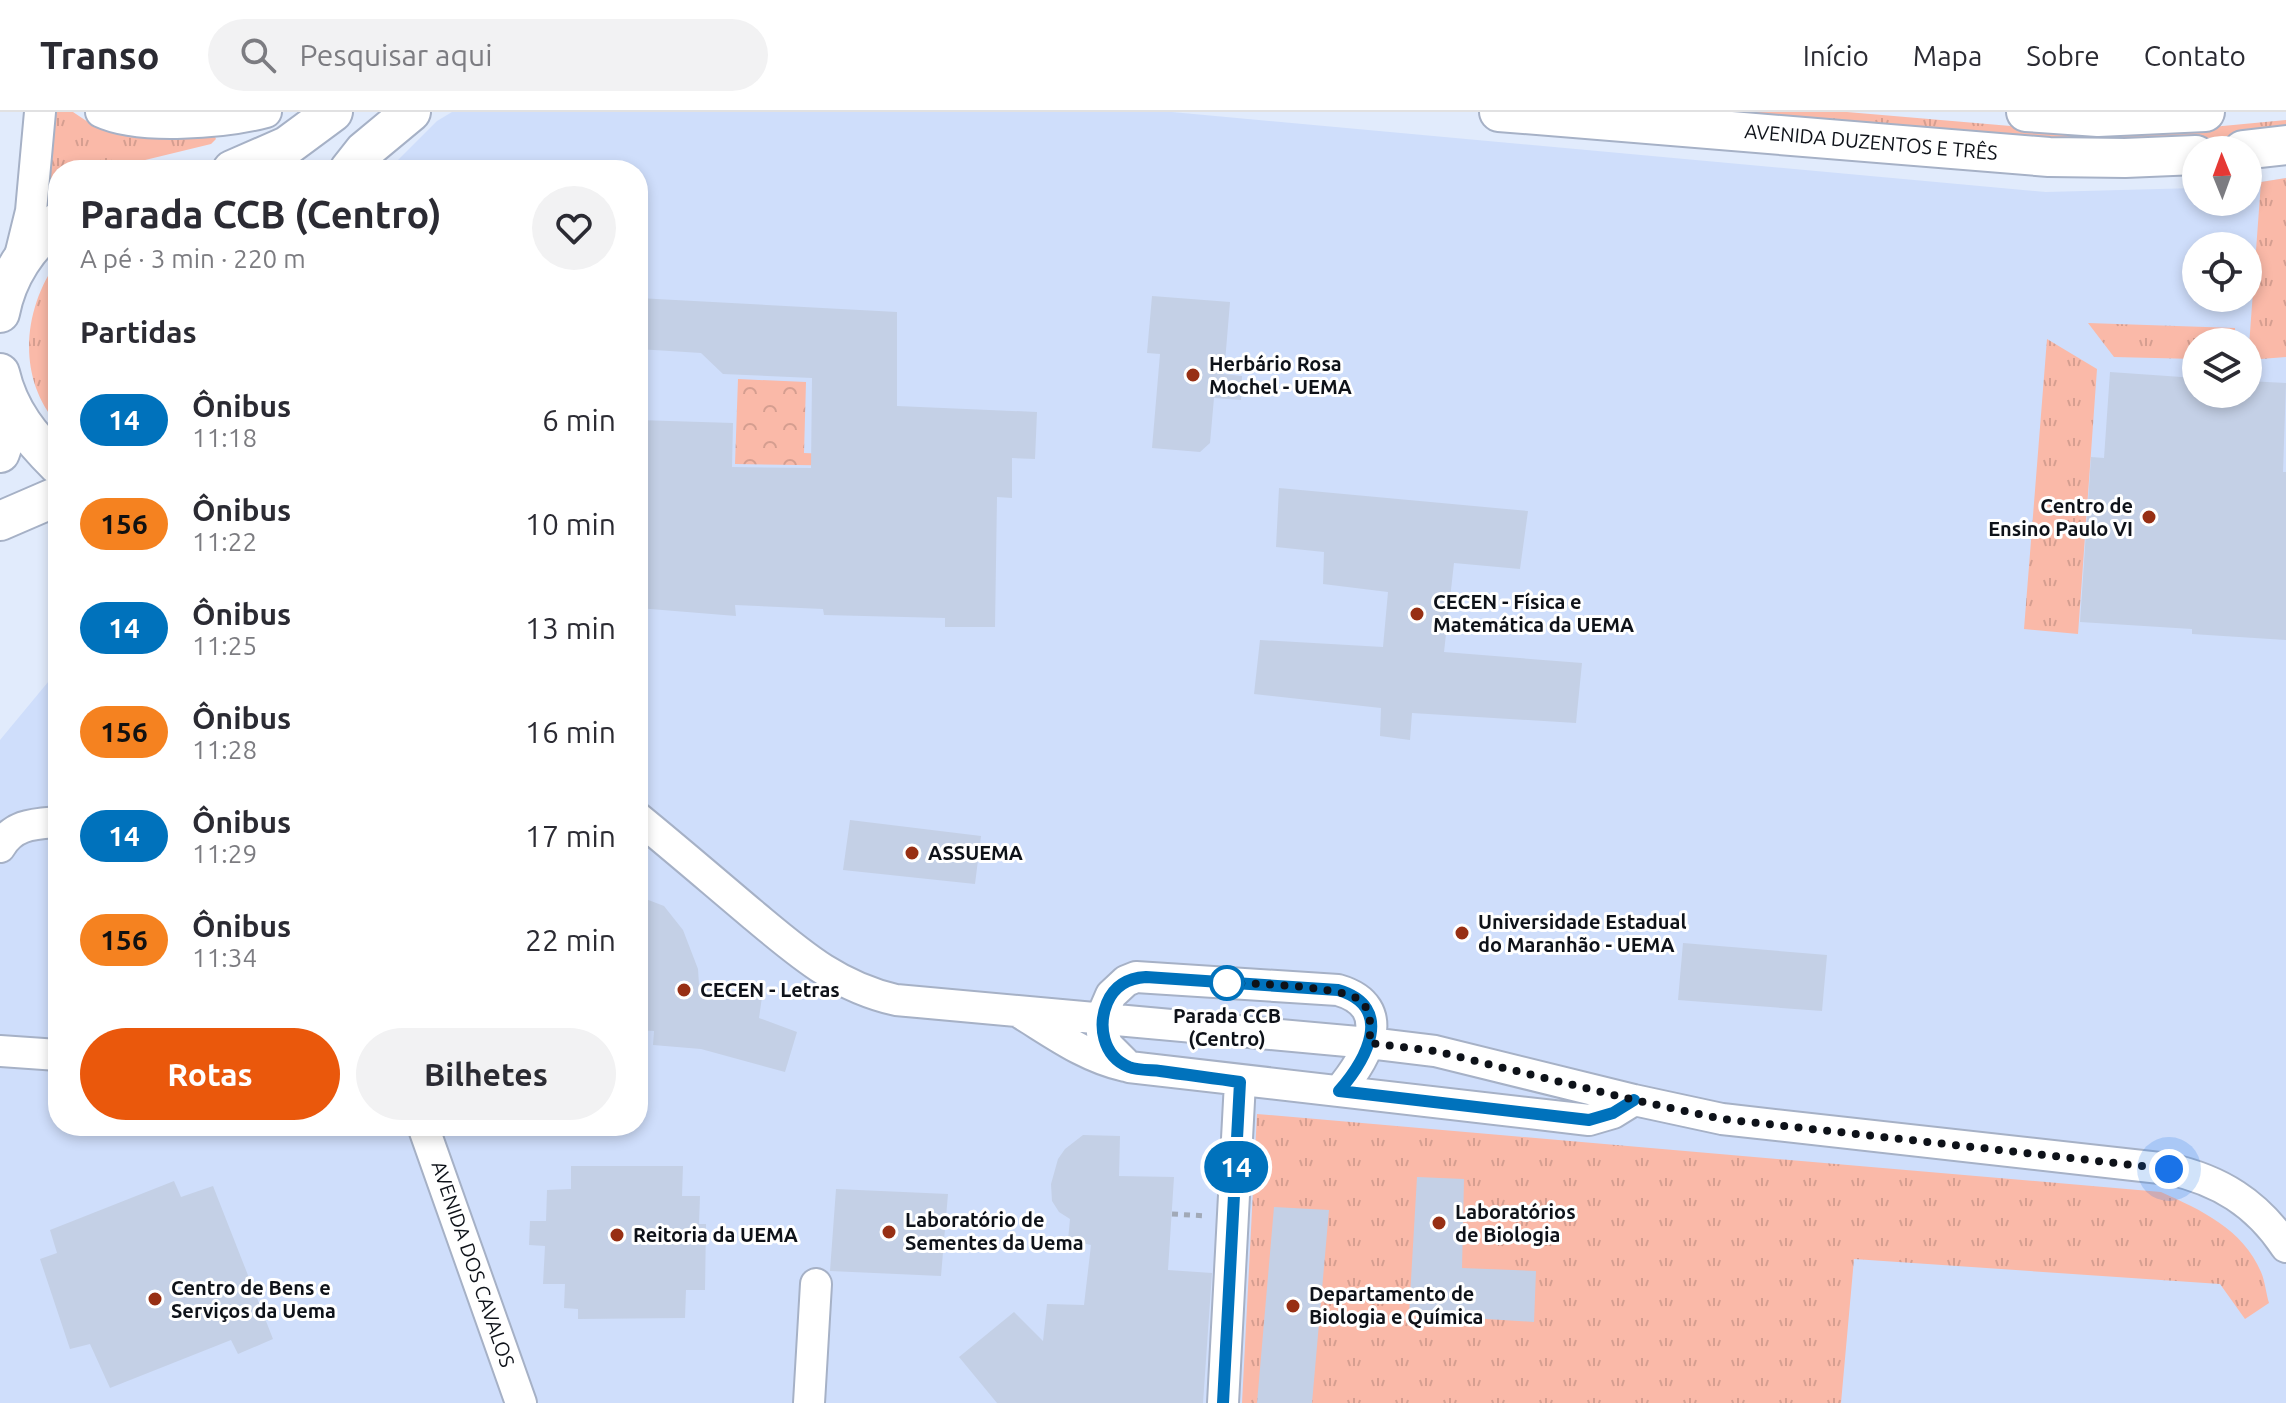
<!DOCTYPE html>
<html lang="pt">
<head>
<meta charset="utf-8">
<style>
	:root { --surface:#fff; --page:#f2f2f3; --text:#2b2b33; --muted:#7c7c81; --line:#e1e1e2; --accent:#ea580c }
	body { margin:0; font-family:Ubuntu,sans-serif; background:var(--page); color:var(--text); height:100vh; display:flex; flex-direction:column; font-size:30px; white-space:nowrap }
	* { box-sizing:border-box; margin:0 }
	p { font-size:26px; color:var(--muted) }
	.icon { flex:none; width:44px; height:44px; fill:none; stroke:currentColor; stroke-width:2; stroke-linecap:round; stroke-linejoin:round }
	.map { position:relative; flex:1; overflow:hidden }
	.side { position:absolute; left:48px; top:48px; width:600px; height:976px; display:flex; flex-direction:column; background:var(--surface); border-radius:32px; box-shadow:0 4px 12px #0003 }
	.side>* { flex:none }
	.badge { padding:0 16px; border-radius:26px; font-size:28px; line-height:52px }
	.needle { width:52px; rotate:359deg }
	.tools { position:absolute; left:2182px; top:24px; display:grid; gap:16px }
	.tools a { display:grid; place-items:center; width:80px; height:80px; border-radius:50%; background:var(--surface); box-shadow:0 4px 12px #0003; font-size:40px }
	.you { position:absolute; width:40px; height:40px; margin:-20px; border:6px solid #fff; border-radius:50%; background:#1a73e8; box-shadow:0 0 0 12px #1a73e833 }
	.map>.badge { position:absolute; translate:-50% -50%; box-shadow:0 0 0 4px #fff }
	h2 { padding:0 32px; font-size:30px; line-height:72px }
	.round { display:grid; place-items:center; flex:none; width:84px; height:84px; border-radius:42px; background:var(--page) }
	.summary { display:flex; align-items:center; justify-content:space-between; height:136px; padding:0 32px }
	h1 { font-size:38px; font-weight:700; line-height:60px }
	.button { display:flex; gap:16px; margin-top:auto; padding:16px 32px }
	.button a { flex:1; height:92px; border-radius:48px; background:var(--accent); color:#fff; font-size:32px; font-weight:700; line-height:92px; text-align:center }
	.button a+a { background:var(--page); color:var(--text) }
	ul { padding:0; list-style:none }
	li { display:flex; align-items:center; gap:24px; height:104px; padding:0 32px }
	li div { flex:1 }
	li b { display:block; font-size:30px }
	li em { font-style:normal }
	li .badge { min-width:88px; font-weight:700; text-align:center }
	header { display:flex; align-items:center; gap:48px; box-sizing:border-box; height:112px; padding:0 40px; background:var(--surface); border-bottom:2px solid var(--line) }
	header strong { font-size:38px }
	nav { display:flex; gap:44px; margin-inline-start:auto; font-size:28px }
	.search { width:560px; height:72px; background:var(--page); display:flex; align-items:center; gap:20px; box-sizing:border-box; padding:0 28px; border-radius:44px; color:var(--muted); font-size:30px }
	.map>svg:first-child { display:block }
	.built { fill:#cfdefb; fill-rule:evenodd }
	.grass { fill:url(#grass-tufts) }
	.forest { fill:url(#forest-crowns) }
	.garden { fill:#fab9a8 }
	.building { fill:#c4d0e6 }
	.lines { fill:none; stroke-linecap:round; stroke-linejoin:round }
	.minor-casing { stroke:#a6b1c6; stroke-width:34 }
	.major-casing { stroke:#a6b1c6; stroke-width:42 }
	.path { stroke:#a1a9b7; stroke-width:5; stroke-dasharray:6 6; stroke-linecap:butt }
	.minor { stroke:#fff; stroke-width:30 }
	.major { stroke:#fff; stroke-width:38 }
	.line-casing { stroke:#fff; stroke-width:18 }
	.line { stroke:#0072bc; stroke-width:12 }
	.walk { stroke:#0e1219; stroke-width:8; stroke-dasharray:0 14.4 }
	.poi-dot { fill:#972f14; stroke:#fff; stroke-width:3 }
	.stop-dot { fill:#fff; stroke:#0072bc; stroke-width:4 }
	.labels { text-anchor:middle; stroke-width:6; stroke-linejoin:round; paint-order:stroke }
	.street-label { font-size:20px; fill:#0e1219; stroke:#fff }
	.poi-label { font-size:20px; font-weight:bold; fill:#0e1219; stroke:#fff; text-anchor:start }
	.stop-label { font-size:20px; font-weight:bold; fill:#0e1219; stroke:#fff }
</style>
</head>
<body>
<header>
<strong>Transo</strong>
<div class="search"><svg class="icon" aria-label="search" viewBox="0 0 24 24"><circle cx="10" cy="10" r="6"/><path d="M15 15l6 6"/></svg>Pesquisar aqui</div>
<nav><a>Início</a><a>Mapa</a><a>Sobre</a><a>Contato</a></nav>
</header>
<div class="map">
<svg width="2286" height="1291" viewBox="0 0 2286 1291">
	<defs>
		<pattern id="grass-tufts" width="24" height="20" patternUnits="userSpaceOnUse" patternTransform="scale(2)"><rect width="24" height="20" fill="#fab9a8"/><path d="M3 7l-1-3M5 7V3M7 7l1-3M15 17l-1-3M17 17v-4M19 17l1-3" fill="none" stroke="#d59e90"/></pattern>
		<pattern id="forest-crowns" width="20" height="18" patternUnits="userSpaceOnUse" patternTransform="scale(2)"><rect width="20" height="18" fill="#fab9a8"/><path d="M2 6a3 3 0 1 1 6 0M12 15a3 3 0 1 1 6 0" fill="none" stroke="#d59e90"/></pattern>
	</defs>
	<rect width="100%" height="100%" fill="#e1ebfc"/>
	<!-- built -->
	<path class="built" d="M452 0H1172L2046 80 2196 76V90H2248V72L2286 66V1291H0V628L58 558V1014H638V58H388L437 9ZM2196 134H2248V186H2196ZM2196 230H2248V282H2196Z"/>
	<!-- grass -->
	<path class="grass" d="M52 0H73L91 12 112 19 214 23 216 27 211 32 104 58H58V80L45 85Z
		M1703 0H1847L2056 18 2191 17 2286 8V17C2244 22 2201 28 2159 29 2008 33 1853 12 1703 0Z
		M2286 66V245L2248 248 2261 70Z
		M58 148V313C16 265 23 197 58 148Z
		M2088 211 2235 216 2234 230H2196V247L2114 245Z
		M2047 227 2097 257 2078 522 2024 517Z
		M1257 1002 2161 1080C2201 1098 2243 1117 2261 1160 2265 1169 2266 1181 2269 1191L2245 1207 2220 1172 1854 1147 1841 1291H1242Z"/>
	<!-- forest -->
	<path class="forest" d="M738 267 806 270 804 341 853 343 866 354 735 352Z"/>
	<!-- garden -->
	<path class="garden" d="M1468 1095H1498V1156L1466 1155Z"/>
	<!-- building -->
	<path class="building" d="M1152 184 1230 190 1224 262 1242 264 1241 288 1214 286 1210 331 1200 340 1152 336 1160 242 1147 241Z
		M638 186 897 200V294L1037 300 1035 347 1012 346V386L997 385 995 515H945V506L824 503 823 497 735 493 736 504 638 496V308L733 311 732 355 811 356 812 266 723 262 701 241 638 237Z
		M2110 260 2196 266V282H2248V269L2286 271 2283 360H2286V528L2192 522V517L2080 510 2091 345 2104 346Z
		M1279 376 1528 399 1520 457 1454 451 1444 540 1582 551 1576 611 1412 601 1410 628 1380 624 1381 596 1254 582 1260 528 1383 535 1388 480 1323 472 1324 440 1276 435Z
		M850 708 981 724 975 772 843 758Z
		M638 784 664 794 683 818 698 857 699 872 762 885 759 906 797 920 785 960 701 937 653 933 654 919 638 918Z
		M1683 831 1827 843 1822 899 1678 888Z
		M1083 1023 1120 1024 1119 1064 1174 1065 1168 1158 1212 1161 1203 1291H997L959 1245 1014 1200 1043 1229 1047 1192 1084 1193 1091 1133 1068 1128 1070 1107 1059 1100 1052 1089 1051 1072 1058 1047 1065 1037Z
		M571 1054H683L682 1084H700L699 1112H706L705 1178H686L685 1206 578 1207V1197L564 1196 565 1172H543L545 1134 529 1133 530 1109H546L547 1078 571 1077Z
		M1417 1065 1464 1067 1462 1156 1536 1159 1534 1210 1409 1202Z
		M174 1069 181 1085 213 1074 273 1227 238 1242 231 1228 110 1276 90 1232 70 1237 40 1147 57 1141 50 1118Z
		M836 1077 948 1082 941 1164 830 1159Z
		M1274 1095 1329 1098 1312 1291H1257Z"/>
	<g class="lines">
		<!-- minor casing -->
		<g class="minor-casing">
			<path id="minor" d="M101 0C139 18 225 11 266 0
				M19 148 31 99 40 0
				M638 706C676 737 713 769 751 801 798 840 835 874 896 888L1369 931 1435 939 1634 988 1722 1007 2169 1057C2219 1068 2257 1091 2286 1135
				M0 735C13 712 34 712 58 710
				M1022 902C1056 923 1086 945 1125 954
				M0 939 58 943
				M1339 979C1365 948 1397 895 1338 878L1136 865 1126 869 1111 883 1101 906 1102 921 1108 934 1129 955 1589 1008 1613 1001 1634 988
				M423 1014 521 1291
				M809 1291 816 1172
				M1223 1291 1240 970"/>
		</g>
		<!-- major casing -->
		<g class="major-casing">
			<path id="major" d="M1499 0 2049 45 2125 46 2196 43
				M2026 0 2098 5 2205 0
				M2243 38 2286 33
				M232 58 287 34 333 0
				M349 58 364 39 411 0
				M0 201C7 164 28 132 58 110
				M0 261C9 300 31 326 58 353
				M0 341 9 315 12 297
				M0 409 58 384"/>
		</g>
		<!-- path -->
		<path class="path" d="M1172 1102 1207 1104"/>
		<!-- minor -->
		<use href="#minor" class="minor"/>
		<!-- major -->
		<use href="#major" class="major"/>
	</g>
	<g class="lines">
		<!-- line casing -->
		<g class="line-casing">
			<path id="line" d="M1223 1291 1240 970C1213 966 1187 963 1160 959 1150 958 1137 958 1129 955 1102 944 1098 913 1107 891 1114 874 1128 866 1146 865L1338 878C1396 895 1366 948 1339 979L1589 1008 1613 1001 1634 988"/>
		</g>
		<!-- line -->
		<use href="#line" class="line"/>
		<!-- walk -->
		<path class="walk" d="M1227 871C1249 871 1346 874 1361 889 1372 900 1371 917 1369 931L1435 939 1634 988 1722 1007 2169 1057"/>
	</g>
	<!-- markers -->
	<g class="poi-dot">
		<circle cx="1193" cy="263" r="8"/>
		<circle cx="2149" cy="405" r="8"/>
		<circle cx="1417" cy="502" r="8"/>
		<circle cx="912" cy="741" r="8"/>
		<circle cx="1462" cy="821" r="8"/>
		<circle cx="684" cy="878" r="8"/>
		<circle cx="1439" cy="1111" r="8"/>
		<circle cx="889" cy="1120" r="8"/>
		<circle cx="617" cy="1123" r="8"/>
		<circle cx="155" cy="1187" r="8"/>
		<circle cx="1293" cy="1194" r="8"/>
	</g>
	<circle class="stop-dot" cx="1227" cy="871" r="16"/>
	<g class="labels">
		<!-- street labels -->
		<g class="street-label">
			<text transform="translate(1871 30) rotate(5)" y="7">AVENIDA DUZENTOS E TRÊS</text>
			<text transform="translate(473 1152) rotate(71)" y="7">AVENIDA DOS CAVALOS</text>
		</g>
		<!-- poi labels -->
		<g class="poi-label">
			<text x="1209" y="259">Herbário Rosa<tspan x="1209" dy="23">Mochel - UEMA</tspan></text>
			<text x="2133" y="401" text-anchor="end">Centro de<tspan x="2133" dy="23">Ensino Paulo VI</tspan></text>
			<text x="1433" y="497">CECEN - Física e<tspan x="1433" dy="23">Matemática da UEMA</tspan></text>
			<text x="928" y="748">ASSUEMA</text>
			<text x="1478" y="817">Universidade Estadual<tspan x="1478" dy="23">do Maranhão - UEMA</tspan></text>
			<text x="700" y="885">CECEN - Letras</text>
			<text x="1455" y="1107">Laboratórios<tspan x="1455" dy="23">de Biologia</tspan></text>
			<text x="905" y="1115">Laboratório de<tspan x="905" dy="23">Sementes da Uema</tspan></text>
			<text x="633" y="1130">Reitoria da UEMA</text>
			<text x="171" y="1183">Centro de Bens e<tspan x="171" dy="23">Serviços da Uema</tspan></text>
			<text x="1309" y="1189">Departamento de<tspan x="1309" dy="23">Biologia e Química</tspan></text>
		</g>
		<!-- stop labels -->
		<g class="stop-label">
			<text x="1227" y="911">Parada CCB<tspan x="1227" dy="23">(Centro)</tspan></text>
		</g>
	</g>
</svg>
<div class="tools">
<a><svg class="needle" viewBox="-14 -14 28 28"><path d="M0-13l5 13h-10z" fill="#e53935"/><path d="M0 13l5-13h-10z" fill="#7c7c81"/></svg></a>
<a><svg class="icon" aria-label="locate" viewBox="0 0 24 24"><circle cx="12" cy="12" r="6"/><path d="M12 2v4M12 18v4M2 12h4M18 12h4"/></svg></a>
<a><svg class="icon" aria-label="layers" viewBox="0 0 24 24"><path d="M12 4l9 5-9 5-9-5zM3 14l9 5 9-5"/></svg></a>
</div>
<div class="you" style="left:2169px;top:1057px"></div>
<b class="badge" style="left:1236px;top:1055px;background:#0072bc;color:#fff">14</b>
<section class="side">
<div class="summary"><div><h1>Parada CCB (Centro)</h1><p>A pé · 3 min · 220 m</p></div><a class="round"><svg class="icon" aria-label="heart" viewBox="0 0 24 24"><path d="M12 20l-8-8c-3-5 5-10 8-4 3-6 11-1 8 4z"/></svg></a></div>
<h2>Partidas</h2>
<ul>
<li><span class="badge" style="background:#0072bc;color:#fff">14</span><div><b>Ônibus</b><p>11:18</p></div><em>6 min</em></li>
<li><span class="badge" style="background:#f58220;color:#111">156</span><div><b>Ônibus</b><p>11:22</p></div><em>10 min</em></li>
<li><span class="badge" style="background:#0072bc;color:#fff">14</span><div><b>Ônibus</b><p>11:25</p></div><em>13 min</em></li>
<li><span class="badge" style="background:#f58220;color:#111">156</span><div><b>Ônibus</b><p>11:28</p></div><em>16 min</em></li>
<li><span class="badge" style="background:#0072bc;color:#fff">14</span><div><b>Ônibus</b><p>11:29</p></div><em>17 min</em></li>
<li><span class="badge" style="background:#f58220;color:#111">156</span><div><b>Ônibus</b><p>11:34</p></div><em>22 min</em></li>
</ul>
<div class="button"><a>Rotas</a><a>Bilhetes</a></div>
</section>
</div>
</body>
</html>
